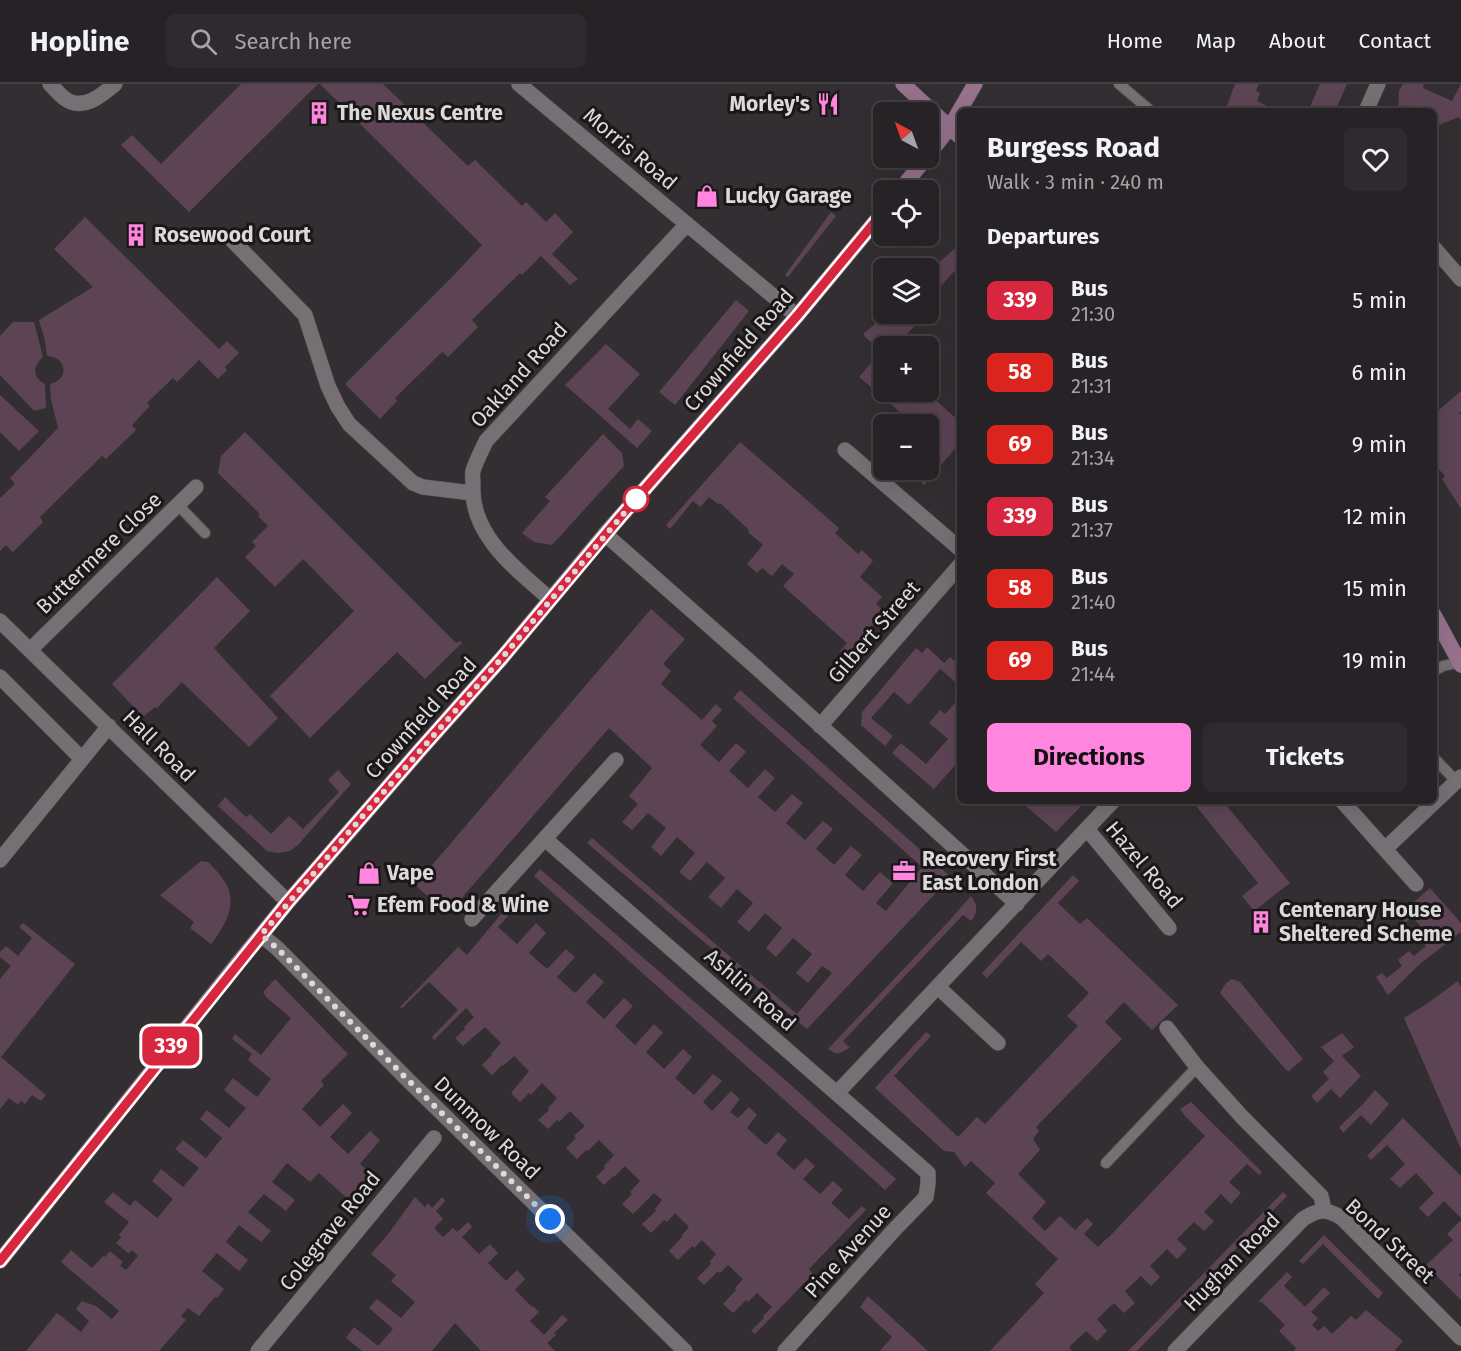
<!DOCTYPE html>
<html lang="en">
<head>
<meta charset="utf-8">
<style>
	:root { --surface:#262225; --page:#2e2a2d; --text:#f1f3f6; --muted:#a4a4a7; --line:#423f42; --accent:#ff85df }
	body { margin:0; font-family:"Fira Sans",sans-serif; background:var(--page); color:var(--text); height:100vh; display:flex; flex-direction:column; font-size:22px; white-space:nowrap }
	* { box-sizing:border-box; margin:0 }
	p { font-size:20px; color:var(--muted) }
	.icon { flex:none; width:33px; height:33px; fill:none; stroke:currentColor; stroke-width:2; stroke-linecap:round; stroke-linejoin:round }
	.map { position:relative; flex:1; overflow:hidden }
	.drawer { position:absolute; left:957px; top:24px; width:480px; height:696px; display:flex; flex-direction:column; background:var(--surface); border-radius:9px; box-shadow:0 6px 24px #0002,0 0 0 2px var(--line) }
	.drawer>* { flex:none }
	.badge { padding:0 12px; border-radius:9px; font-size:21px; line-height:39px }
	.needle { width:39px; rotate:319deg }
	.buttons { position:absolute; left:873px; top:18px; display:grid; gap:12px }
	.buttons a { display:grid; place-items:center; width:66px; height:66px; border-radius:9px; background:var(--surface); box-shadow:0 6px 24px #0002,0 0 0 2px var(--line); font-size:30px }
	.you { position:absolute; width:30px; height:30px; margin:-15px; border:4px solid #fff; border-radius:50%; background:#1a73e8; box-shadow:0 0 0 9px #1a73e833 }
	.map>.badge { position:absolute; translate:-50% -50%; box-shadow:0 0 0 3px #fff }
	h2 { padding:0 30px; font-size:22px; line-height:54px }
	.round { display:grid; place-items:center; flex:none; width:63px; height:63px; border-radius:9px; background:var(--page) }
	.headline { display:flex; align-items:center; justify-content:space-between; height:102px; padding:0 30px }
	h1 { font-size:28px; font-weight:700; line-height:45px }
	.primary-button { display:flex; gap:12px; margin-top:auto; padding:12px 30px }
	.primary-button a { flex:1; height:69px; border-radius:9px; background:var(--accent); color:#111; font-size:24px; font-weight:700; line-height:69px; text-align:center }
	.primary-button a+a { background:var(--page); color:var(--text) }
	ul { padding:0; list-style:none }
	li { display:flex; align-items:center; gap:18px; height:72px; padding:0 30px }
	li div { flex:1 }
	li b { display:block; font-size:22px }
	li em { font-style:normal }
	li .badge { min-width:66px; font-weight:700; text-align:center }
	header { display:flex; align-items:center; gap:36px; box-sizing:border-box; height:84px; padding:0 30px; background:var(--surface); border-bottom:2px solid var(--line) }
	header strong { font-size:28px }
	nav { display:flex; gap:33px; margin-inline-start:auto; font-size:21px }
	.search { width:420px; height:54px; background:var(--page); display:flex; align-items:center; gap:15px; box-sizing:border-box; padding:0 21px; border-radius:9px; color:var(--muted); font-size:22px }
	.map>svg:first-child { display:block }
	.green { fill:#5c4454 }
	.lines { fill:none; stroke-linecap:round; stroke-linejoin:round }
	.lane-casing { stroke:#504d4f; stroke-width:12 }
	.street-casing { stroke:#504d4f; stroke-width:16 }
	.secondary-casing { stroke:#504d4f; stroke-width:16 }
	.lane { stroke:#767074; stroke-width:10 }
	.street { stroke:#767074; stroke-width:15 }
	.secondary { stroke:#96728d; stroke-width:15 }
	.line-casing { stroke:#fff; stroke-width:14 }
	.line { stroke:#d7263d; stroke-width:9 }
	.walk { stroke:#dcd9db; stroke-width:6; stroke-dasharray:0 10.8 }
	.stop-dot { fill:#fff; stroke:#d7263d; stroke-width:3 }
	.labels { text-anchor:middle; stroke-width:6; stroke-linejoin:round; paint-order:stroke }
	.poi-label { font-size:21px; font-weight:bold; fill:#dcd9db; stroke:#191718; text-anchor:start }
	.street-label { font-size:21px; fill:#dcd9db; stroke:#191718 }
</style>
</head>
<body>
<header>
<strong>Hopline</strong>
<div class="search"><svg class="icon" aria-label="search" viewBox="0 0 24 24"><circle cx="10" cy="10" r="6"/><path d="M15 15l6 6"/></svg>Search here</div>
<nav><a>Home</a><a>Map</a><a>About</a><a>Contact</a></nav>
</header>
<div class="map">
<svg width="1461" height="1267" viewBox="0 0 1461 1267">
	<rect width="100%" height="100%" fill="#332e31"/>
	<!-- green -->
	<path class="green" d="M241 0H318L189 128 121 61 132 51 161 80Z
		M320 0H383L468 82 475 76 522 122 526 118 546 138 555 129 573 148 552 170 578 195 570 201 541 172 522 191 520 189 472 236 478 243 448 273 442 268 395 314 397 317 380 335 345 300 455 190 482 161Z
		M1235 0H1259L1256 7 1260 9 1257 17 1273 25 1272 27H1225Z
		M1320 0H1347L1335 27H1308Z
		M1403 0H1424L1423 4 1452 17 1461 0V36L1459 33 1434 43V27H1398L1399 7Z
		M831 128 836 132 788 193 785 191Z
		M85 133 219 265 227 257 239 269 225 283 227 286 218 295 199 276 177 298 173 294 147 319 150 322 132 341 136 346 106 375 102 372 40 433 43 438 13 468 6 461 0 467V414L15 400 10 394 58 344 51 315 50 300C70 296 67 273 47 272L45 257 39 236 93 203 54 165Z
		M960 160V181L931 213 929 209V187Z
		M736 216 749 227 675 321 659 308Z
		M887 230H913L920 236 896 262H884V308H927L960 338V359L924 401 907 386H928V340H914L859 293 881 267 864 252V249Z
		M13 238H34L43 273C32 282 33 294 45 300L46 324 34 327 0 291V252Z
		M606 260 640 290 608 325 630 345 638 335 652 347 637 364 565 301Z
		M1461 307V327L1459 329 1461 331V425L1442 395 1445 392 1434 380V330Z
		M0 311 39 347 19 367 0 348Z
		M245 348 456 559 460 557 462 559 425 595 397 568 310 654 270 612 354 527 303 475 275 503 245 473 256 462 252 458 268 442 258 432 260 430 218 389 221 372Z
		M603 350 622 369 624 382 552 461 534 458 522 449 550 417 545 413Z
		M740 358 839 444 835 449 858 470 862 466 873 477 860 493 882 513 876 520 885 528 846 572 840 567 847 559 783 502 794 490 782 480 772 492 762 484 757 489 747 480 763 461 748 448 749 446 720 419 718 420 709 413 700 423 693 417 670 445 666 441Z
		M217 493 250 527 214 564 278 634 249 663 182 598 157 624 155 623 143 633 112 600Z
		M651 525 685 555 663 580 671 587 661 600 702 636 716 620 722 626 712 637 717 642 700 661 719 678 736 659 746 668 729 687 748 704 765 685 775 694 758 713 775 728 792 710 803 719 786 739 805 756 823 737 833 745 816 765 834 781 851 762 862 771 845 791 863 807 880 788 893 799 876 819 886 827 922 783 733 614 740 606 951 793 807 945 587 759 592 754 797 930 832 889 822 882 808 899 796 889 812 870 793 854 776 873 766 864 782 844 765 829 749 848 737 838 753 819 737 805 721 824 708 813 725 794 707 778 690 797 679 788 695 769 677 753 661 772 651 763 666 744 648 729 632 746 622 738 638 720 629 712 652 684 609 644 448 830 415 801Z
		M927 563 944 579 950 573 960 581V602L940 585 909 621 894 608 871 634 893 652 885 662 861 641 862 628 916 564 922 569Z
		M960 613V676L934 705 892 669 901 659 926 680 948 655 929 639 940 626 945 630Z
		M338 686 351 700 298 761 290 767 278 769 267 767 218 722 225 713 246 733 250 730 271 750 289 732 303 745 339 708 328 696Z
		M1020 717H1084L1085 718 1056 748Z
		M1192 717H1223L1290 799 1254 827 1242 812 1258 799Z
		M201 777 208 778C214 784 222 792 226 800 238 820 224 844 211 860L190 844 194 838 160 811Z
		M540 785 783 994 896 1095 885 1106 534 792Z
		M1073 791 1079 797 1058 819 1080 840 1087 834 1178 921 1152 946 1124 918 1105 938 1122 955 1036 1043 1039 1047 1033 1055 1040 1066 1018 1090 1046 1118 1032 1134 1045 1147 1060 1132 1075 1146 1087 1134 1093 1140 1084 1150 1098 1163 1107 1154H1108L1205 1052 1185 1032 1180 1025 1191 1018 1262 1088 1259 1091 1247 1080 1229 1098 1241 1109 1231 1120 1221 1110 1204 1128 1214 1137 1204 1147 1194 1138 1177 1155 1187 1165 1177 1175 1167 1165 1150 1182 1160 1193 1151 1202 1141 1192 1125 1207 1135 1219 1124 1229 1114 1219 1097 1235 1107 1247 1097 1257 1086 1247 1069 1263 1072 1267H990L1044 1209 1035 1200 1058 1175 986 1109 995 1099 971 1077 965 1083 954 1068 944 1067 875 1004 926 948 931 952 894 992 958 1053 977 1033 985 1040 1078 942 1067 932 1089 909 1048 870 1041 877 1021 858 987 894 982 889Z
		M1430 804 1461 839V848L1421 879 1388 911 1376 893 1382 889 1387 894 1402 882 1398 876 1409 867 1414 872 1426 862 1421 856 1428 851 1413 833 1405 839 1399 831Z
		M971 812C978 822 978 828 971 837L963 831 843 957 850 964 837 970 828 965 948 838Z
		M511 818 516 823 498 843 517 860 536 839 546 849 529 869 547 885 566 865 575 873 557 893 575 909 594 889 604 898 586 918 604 935 624 914 633 922 615 942 635 961 654 940 663 949 646 968 664 985 683 965 692 973 675 994 694 1011 713 990 722 997 703 1018 712 1027 731 1007 740 1015 730 1028 738 1034 749 1023 757 1031 747 1044 766 1061 778 1048 787 1056 776 1070 794 1086 806 1074 815 1082 803 1095 820 1110 833 1097 843 1106 831 1119 849 1135 862 1122 866 1126 809 1185 813 1190 755 1250 751 1247 764 1234 763 1232 772 1223 757 1209 748 1218 746 1216 733 1229 723 1220 736 1206 735 1204 743 1195 728 1181 720 1189 718 1187 704 1201 697 1194 711 1180 710 1177 716 1170 702 1156 694 1164 692 1162 678 1176 669 1167 682 1153V1151L689 1143 675 1129 667 1138 664 1136 651 1149 642 1140 656 1127 655 1125 662 1116 654 1109 633 1130 622 1120 632 1110 630 1108 640 1097 625 1082 614 1093 613 1092 604 1101 596 1093 605 1084 604 1082 614 1071 599 1056 588 1067 586 1066 577 1075 566 1064 576 1054 574 1052 585 1042 570 1027 559 1038 557 1036 548 1045 538 1036 549 1026 548 1024 557 1014 542 999 531 1011 529 1009 520 1018 511 1009 529 987 514 972 503 982 502 981 492 991 482 981 492 971 491 970 501 959 485 943 463 962 455 954 465 945 464 943 474 933 466 924 434 956 432 953 458 926 429 898 402 924 400 923 458 863 467 871Z
		M23 839 75 880 1 973 46 1011 41 1017 32 1011 25 1020 21 1017 18 1021 9 1014 0 1025V895L11 882 0 873V868L6 862 18 872 32 854 19 843Z
		M275 895 348 970 321 997 324 1001 302 1025 320 1043 343 1020 352 1029 330 1053 348 1070 370 1047 380 1056 360 1080 371 1089 349 1116 319 1089 310 1098 287 1079 272 1098 295 1116 286 1127 264 1110 248 1128 271 1147 261 1158 239 1141 226 1158 248 1176 239 1187 217 1169 202 1187 224 1205 217 1214 215 1213 199 1232 188 1224 181 1232 186 1236 159 1267H26L57 1229 81 1248 89 1237 76 1225 82 1217 96 1222 112 1235 119 1227 61 1178 71 1166 92 1184 103 1172 105 1173 110 1167 123 1178 120 1182 126 1186 138 1172 132 1166 129 1170 116 1159 121 1153 119 1151 129 1138 104 1118 113 1108 130 1122 135 1116 157 1134 173 1115 152 1097 161 1085 183 1103 199 1084 175 1065 183 1056 206 1074 222 1054 200 1035 207 1026 229 1044 246 1024 224 1006 233 994 257 1013 271 995 248 976 252 970 232 955 235 950 261 971 291 934 266 913 263 908Z
		M1232 895 1240 898 1303 975 1289 987 1286 986 1220 909 1226 899Z
		M1458 897 1461 903V1065L1404 934 1425 921Z
		M1342 949 1354 963 1342 972 1361 992 1340 1014 1331 1005 1317 1019 1311 1012 1329 995 1323 988 1334 977 1321 963Z
		M1375 1006 1389 1020 1371 1041 1361 1031 1343 1049 1339 1043 1363 1020Z
		M1403 1034 1460 1091H1461V1134L1444 1117 1428 1133 1419 1124 1434 1109 1416 1089 1400 1104 1390 1095 1405 1080 1387 1061 1371 1076 1367 1072Z
		M1283 1108 1287 1112 1137 1267H1128Z
		M415 1113 425 1123 428 1119 432 1124 442 1113 445 1117 436 1127 443 1135 434 1144 443 1153 453 1144 457 1148 468 1138 472 1143 462 1153 479 1170 490 1160 498 1169 488 1179 506 1197 517 1186 525 1195 515 1206 532 1223 533 1222 539 1228 530 1237 544 1251 562 1231 568 1236 554 1249 556 1251 547 1259 555 1267H481L455 1239 432 1267H362L346 1254 354 1243 378 1262 393 1245 369 1224 377 1215 401 1234 415 1218 391 1197 396 1191 371 1170 389 1149Z
		M1461 1136V1188L1459 1191 1461 1193V1216L1426 1181 1453 1156 1447 1150Z
		M1324 1151 1383 1209 1378 1215 1323 1160 1303 1180 1299 1177Z
		M1287 1188 1292 1193 1284 1202 1305 1223 1324 1203 1330 1209 1311 1228 1318 1234 1312 1241 1318 1247 1324 1242 1332 1250 1351 1232 1356 1236 1366 1226 1403 1257 1395 1266 1396 1267H1294L1296 1264 1279 1247 1285 1241 1262 1218H1258Z
		M868 1212 928 1267H880L892 1253 860 1223Z"/>
	<g class="lines">
		<!-- lane casing -->
		<g class="lane-casing">
			<path id="lane" d="M1119 0 1151 27
				M178 421 205 449
				M1434 587 1443 582 1460 578
				M1434 674 1457 698
				M1106 1079 1197 983"/>
		</g>
		<!-- street casing -->
		<g class="street-casing">
			<path id="street" d="M50 0C54 4 59 10 64 14 82 28 101 12 115 0
				M519 0 797 232
				M1366 27 1378 0
				M231 155 305 231 328 302 338 323 349 340 413 399 423 403 472 409
				M1434 164 1461 195
				M845 366 960 465
				M605 450 757 584 1017 820
				M550 515C516 485 470 451 473 401 473 396 472 391 473 387 476 377 482 366 486 357L687 140
				M0 537 288 818
				M30 566 196 403
				M0 593 82 675
				M820 642 960 481
				M1342 717 1416 800
				M1087 745 1169 844
				M545 755 928 1089V1099L926 1113 894 1146 785 1267
				M1385 765 1461 693
				M0 776 109 642
				M472 835 616 676
				M261 851 277 864 408 996 685 1267
				M938 903 998 959
				M1167 944 1197 983 1243 1034 1321 1112 1324 1126
				M837 1009 1113 717
				M258 1267 434 1054
				M1175 1267 1303 1135C1319 1125 1325 1124 1342 1134L1461 1254"/>
		</g>
		<!-- secondary casing -->
		<g class="secondary-casing">
			<path id="secondary" d="M903 0 960 53
				M928 71 950 43 975 0
				M900 106 926 74
				M1434 531 1461 581
				M0 1177 238 879 288 818 420 666 501 575 605 450 797 232 884 127"/>
		</g>
		<!-- lane -->
		<use href="#lane" class="lane"/>
		<!-- street -->
		<use href="#street" class="street"/>
		<!-- secondary -->
		<use href="#secondary" class="secondary"/>
	</g>
	<g class="lines">
		<!-- line casing -->
		<g class="line-casing">
			<path id="line" d="M0 1177 288 818 420 666 501 575 621 432 797 232 884 127"/>
		</g>
		<!-- line -->
		<use href="#line" class="line"/>
		<!-- walk -->
		<path class="walk" d="M550 1135 408 996 277 864 261 851 367 727 501 575 636 415"/>
	</g>
	<!-- icons -->
	<defs>
		<g id="restaurant-bare" transform="scale(1.8)"><path d="M-5-6h1v4h1v-4h1v4h1v-4h1v5L-1.5 .5V6h-2V.5L-5-1ZM5-6V6H3V1.5H1.5Q1.5-4 5-6Z" fill="#ff85df" stroke="#191718" stroke-width="2.5" paint-order="stroke"/></g>
		<g id="building-bare" transform="scale(1.8)"><path d="M-4-6H4V6H1V3H-1V6H-4ZM-2.5-4.3h1.7v1.8h-1.7ZM.8-4.3h1.7v1.8H.8ZM-2.5-1h1.7V.8h-1.7ZM.8-1h1.7V.8H.8Z" fill="#ff85df" stroke="#191718" stroke-width="2.5" paint-order="stroke"/></g>
		<g id="shop-bare" transform="scale(1.8)"><path d="M-5-2.5h2.3a2.7 3.5 0 0 1 5.4 0H5L5.5 6h-11ZM-1.5-2.5h3a1.5 2.3 0 0 0-3 0Z" fill="#ff85df" stroke="#191718" stroke-width="2.5" paint-order="stroke"/></g>
		<g id="office-bare" transform="scale(1.8)"><path d="M-6-3h4V-5.5h4V-3h4V5H-6ZM-1-4.5V-3h2v-1.5ZM-6 0V1H6V0Z" fill="#ff85df" stroke="#191718" stroke-width="2.5" paint-order="stroke"/></g>
		<g id="supermarket-bare" transform="scale(1.8)"><path d="M-6-5.5h2.5l.6 2H6L4.5 2H-2.5L-4.4-4H-6ZM-1.5 3.2a1.3 1.3 0 1 0 .1 0ZM3 3.2a1.3 1.3 0 1 0 .1 0Z" fill="#ff85df" stroke="#191718" stroke-width="2.5" paint-order="stroke"/></g>
	</defs>
	<g fill-rule="evenodd">
		<use href="#restaurant-bare" x="828" y="20"/>
		<use href="#building-bare" x="319" y="29"/>
		<use href="#shop-bare" x="707" y="112"/>
		<use href="#building-bare" x="136" y="151"/>
		<use href="#office-bare" x="904" y="787"/>
		<use href="#shop-bare" x="369" y="789"/>
		<use href="#supermarket-bare" x="359" y="821"/>
		<use href="#building-bare" x="1261" y="838"/>
	</g>
	<!-- markers -->
	<circle class="stop-dot" cx="636" cy="415" r="12"/>
	<g class="labels">
		<!-- poi labels -->
		<g class="poi-label">
			<text x="810" y="27" text-anchor="end">Morley's</text>
			<text x="337" y="36">The Nexus Centre</text>
			<text x="725" y="119">Lucky Garage</text>
			<text x="154" y="158">Rosewood Court</text>
			<text x="922" y="782">Recovery First<tspan x="922" dy="24">East London</tspan></text>
			<text x="387" y="796">Vape</text>
			<text x="377" y="828">Efem Food &amp; Wine</text>
			<text x="1279" y="833">Centenary House<tspan x="1279" dy="24">Sheltered Scheme</tspan></text>
		</g>
		<!-- street labels -->
		<g class="street-label">
			<text transform="translate(630 65) rotate(40)" y="7">Morris Road</text>
			<text transform="translate(739 266) rotate(-49)" y="7">Crownfield Road</text>
			<text transform="translate(519 291) rotate(-48)" y="7">Oakland Road</text>
			<text transform="translate(99 469) rotate(-44)" y="7">Buttermere Close</text>
			<text transform="translate(874 548) rotate(-49)" y="7">Gilbert Street</text>
			<text transform="translate(421 634) rotate(-48)" y="7">Crownfield Road</text>
			<text transform="translate(159 662) rotate(45)" y="7">Hall Road</text>
			<text transform="translate(1144 781) rotate(50)" y="7">Hazel Road</text>
			<text transform="translate(750 906) rotate(41)" y="7">Ashlin Road</text>
			<text transform="translate(487 1044) rotate(44)" y="7">Dunmow Road</text>
			<text transform="translate(330 1147) rotate(-51)" y="7">Colegrave Road</text>
			<text transform="translate(1390 1157) rotate(43)" y="7">Bond Street</text>
			<text transform="translate(848 1167) rotate(-48)" y="7">Pine Avenue</text>
			<text transform="translate(1232 1178) rotate(-46)" y="7">Hughan Road</text>
		</g>
	</g>
</svg>
<div class="buttons">
<a><svg class="needle" viewBox="-14 -14 28 28"><path d="M0-13l5 13h-10z" fill="#e53935"/><path d="M0 13l5-13h-10z" fill="#a4a4a7"/></svg></a>
<a><svg class="icon" aria-label="locate" viewBox="0 0 24 24"><circle cx="12" cy="12" r="6"/><path d="M12 2v4M12 18v4M2 12h4M18 12h4"/></svg></a>
<a><svg class="icon" aria-label="layers" viewBox="0 0 24 24"><path d="M12 4l9 5-9 5-9-5zM3 14l9 5 9-5"/></svg></a>
<a>+</a>
<a>−</a>
</div>
<div class="you" style="left:550px;top:1135px"></div>
<b class="badge" style="left:171px;top:962px;background:#d7263d;color:#fff">339</b>
<section class="drawer">
<div class="headline"><div><h1>Burgess Road</h1><p>Walk · 3 min · 240 m</p></div><a class="round"><svg class="icon" aria-label="heart" viewBox="0 0 24 24"><path d="M12 20l-8-8c-3-5 5-10 8-4 3-6 11-1 8 4z"/></svg></a></div>
<h2>Departures</h2>
<ul>
<li><span class="badge" style="background:#d7263d;color:#fff">339</span><div><b>Bus</b><p>21:30</p></div><em>5 min</em></li>
<li><span class="badge" style="background:#dc241f;color:#fff">58</span><div><b>Bus</b><p>21:31</p></div><em>6 min</em></li>
<li><span class="badge" style="background:#dc241f;color:#fff">69</span><div><b>Bus</b><p>21:34</p></div><em>9 min</em></li>
<li><span class="badge" style="background:#d7263d;color:#fff">339</span><div><b>Bus</b><p>21:37</p></div><em>12 min</em></li>
<li><span class="badge" style="background:#dc241f;color:#fff">58</span><div><b>Bus</b><p>21:40</p></div><em>15 min</em></li>
<li><span class="badge" style="background:#dc241f;color:#fff">69</span><div><b>Bus</b><p>21:44</p></div><em>19 min</em></li>
</ul>
<div class="primary-button"><a>Directions</a><a>Tickets</a></div>
</section>
</div>
</body>
</html>
